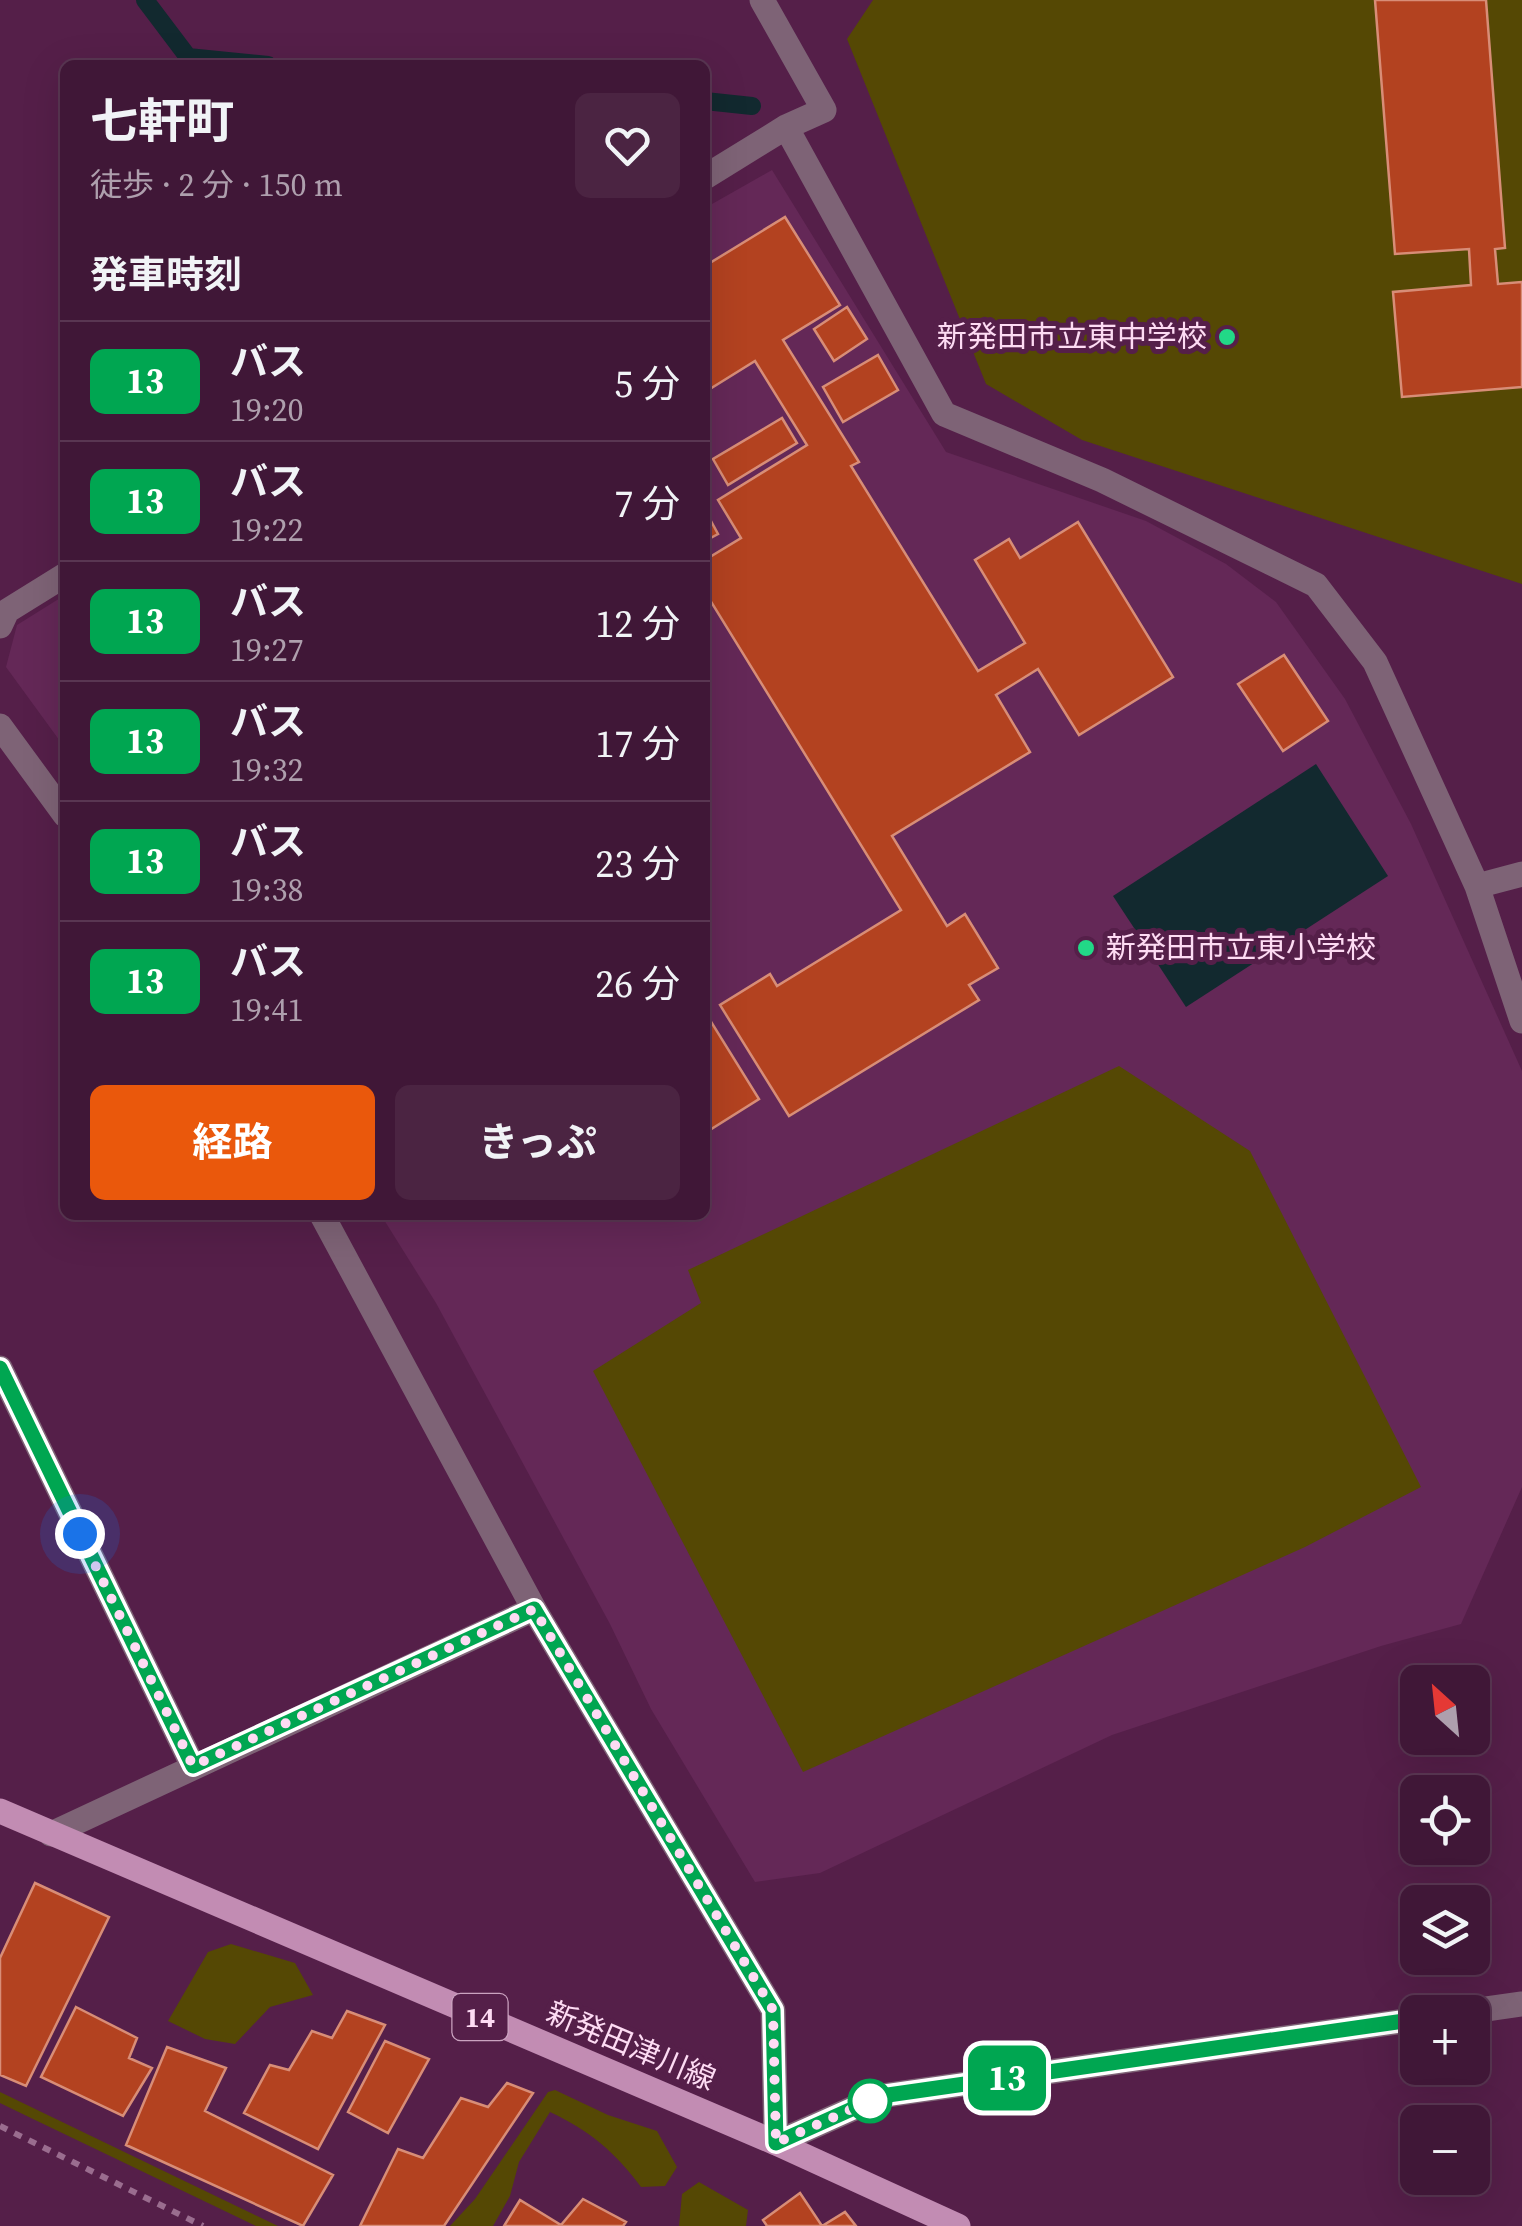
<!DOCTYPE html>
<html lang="ja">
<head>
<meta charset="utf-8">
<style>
	:root { --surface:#401737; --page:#4b2442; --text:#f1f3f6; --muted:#ae9fad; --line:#593652; --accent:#ea580c }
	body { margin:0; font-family:"Source Serif 4","Noto Sans JP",serif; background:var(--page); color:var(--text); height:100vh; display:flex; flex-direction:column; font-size:38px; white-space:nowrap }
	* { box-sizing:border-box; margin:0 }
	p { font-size:32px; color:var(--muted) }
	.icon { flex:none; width:55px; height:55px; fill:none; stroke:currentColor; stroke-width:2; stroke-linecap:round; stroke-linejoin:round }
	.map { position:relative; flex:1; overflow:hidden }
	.side { position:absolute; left:60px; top:60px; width:650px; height:1160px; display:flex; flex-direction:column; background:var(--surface); border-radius:15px; box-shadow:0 10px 40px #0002,0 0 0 2px var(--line) }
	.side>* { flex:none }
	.badge { padding:0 20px; border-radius:15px; font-size:35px; line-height:65px }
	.needle { width:65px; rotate:333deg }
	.fabs { position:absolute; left:1400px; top:1665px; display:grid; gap:20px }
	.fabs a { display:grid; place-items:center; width:90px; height:90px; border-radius:15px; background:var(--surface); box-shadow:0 10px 40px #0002,0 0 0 2px var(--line); font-size:50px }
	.you { position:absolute; width:50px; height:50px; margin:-25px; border:8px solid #fff; border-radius:50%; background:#1a73e8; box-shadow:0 0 0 15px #1a73e833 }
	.map>.badge { position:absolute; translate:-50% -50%; box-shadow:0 0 0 5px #fff }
	h2 { padding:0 30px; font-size:38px; line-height:90px }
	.round { display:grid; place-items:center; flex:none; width:105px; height:105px; border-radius:15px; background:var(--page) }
	.summary { display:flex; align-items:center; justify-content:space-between; height:170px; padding:0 30px }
	h1 { font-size:48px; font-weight:700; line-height:75px }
	.action { display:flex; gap:20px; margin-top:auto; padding:20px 30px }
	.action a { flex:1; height:115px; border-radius:15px; background:var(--accent); color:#fff; font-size:40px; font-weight:700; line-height:115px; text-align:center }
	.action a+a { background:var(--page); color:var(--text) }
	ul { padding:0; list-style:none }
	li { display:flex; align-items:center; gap:30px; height:120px; padding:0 30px; border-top:2px solid var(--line) }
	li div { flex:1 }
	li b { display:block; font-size:38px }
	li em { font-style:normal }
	li .badge { min-width:110px; font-weight:700; text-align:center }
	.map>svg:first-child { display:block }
	.built { fill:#642857 }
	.green { fill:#554804 }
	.water { fill:#12292f }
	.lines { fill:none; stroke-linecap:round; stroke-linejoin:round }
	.stream { stroke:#12292f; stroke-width:18 }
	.building { fill:#b34220; stroke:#d88d77; stroke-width:2.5 }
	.path { stroke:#9a6d8f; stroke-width:6; stroke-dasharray:8 8; stroke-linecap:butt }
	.minor { stroke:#7e6376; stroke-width:25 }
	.primary { stroke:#c28cb3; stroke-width:25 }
	.line-casing { stroke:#fff; stroke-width:22 }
	.line { stroke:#00a651; stroke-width:15 }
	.walk { stroke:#fddbf3; stroke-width:10; stroke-dasharray:0 18 }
	.poi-dot { fill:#22d887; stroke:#551f49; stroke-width:4 }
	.stop-dot { fill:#fff; stroke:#00a651; stroke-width:5 }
	.labels { text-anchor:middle; stroke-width:10; stroke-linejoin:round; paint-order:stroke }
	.shield { fill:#551f49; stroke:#cba3c0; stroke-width:2.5 }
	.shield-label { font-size:28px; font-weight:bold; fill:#fddbf3 }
	.poi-label { font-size:30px; fill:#fddbf3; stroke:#551f49; text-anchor:end }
	.street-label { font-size:30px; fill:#fddbf3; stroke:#551f49 }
</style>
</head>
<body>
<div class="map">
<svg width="1522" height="2226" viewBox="0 0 1522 2226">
	<rect width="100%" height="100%" fill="#551f49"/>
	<!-- built -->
	<path class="built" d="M772 170 946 452 1146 521 1226 564 1276 602 1345 699 1411 824 1522 1071V1487L1461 1624 1381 1646 1112 1735 820 1873 755 1882 651 1709 610 1624 436 1303 381 1215H705V208Z
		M65 595V748L6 667 17 625Z"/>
	<!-- green -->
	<path class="green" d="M873 0H1522V584L1082 440 986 384 847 39Z
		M1119 1066 1250 1151 1421 1487 1305 1547 803 1772 593 1371 701 1303 688 1270Z
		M231 1944 295 1963 313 1995 270 2007 235 2044 205 2039 168 2021 208 1952Z
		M555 2090 608 2115 657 2131 677 2167 665 2186 641 2187C615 2152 590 2131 550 2112L519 2162 510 2196 493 2226H450L475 2199 548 2092Z
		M0 2092 278 2226H256L33 2119 0 2103Z
		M699 2182 748 2210 746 2226H679L682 2194Z"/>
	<!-- water -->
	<path class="water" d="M1316 764 1388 876 1186 1007 1113 896Z"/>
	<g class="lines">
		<!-- stream -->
		<path class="stream" d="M145 0 188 57 268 65
			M705 101 752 106"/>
	</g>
	<!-- building -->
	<path class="building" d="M1375 0H1486L1505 248 1495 249 1498 284 1522 282V387L1402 397 1393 292 1471 285 1469 249 1395 254Z
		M785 217 840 305 783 340 859 462 851 466 978 671 1025 643 975 560 1009 539 1020 558 1078 522 1173 677 1079 735 1038 669 996 695 1030 752 892 836 947 926 965 914 998 968 969 985 979 1000 789 1116 720 1005 770 974 777 986 901 910 705 592V560L741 538 718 500 807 445 755 361 705 392V266Z
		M847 307 867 339 834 361 814 329Z
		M878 355 898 390 843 422 823 387Z
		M782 418 797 443 728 485 713 459Z
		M705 510 718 534 705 541Z
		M1284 655 1328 721 1283 751 1238 684Z
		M705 1012 759 1099 705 1133Z
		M35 1883 109 1917 26 2086 0 2075V1958Z
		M76 2007 137 2038 129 2058 152 2068 123 2116 41 2077Z
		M347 2011 385 2025 318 2149 244 2113 270 2065 289 2070 312 2031 332 2038Z
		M385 2041 429 2059 388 2133 348 2112Z
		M167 2047 226 2068 205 2111 333 2175 303 2226 126 2145Z
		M507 2083 533 2093 444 2226H360L398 2149 423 2158 461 2098 488 2107Z
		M800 2193 822 2226 845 2212 856 2226H767L763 2220Z
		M583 2199 626 2222 623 2226H504L520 2200 561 2225Z"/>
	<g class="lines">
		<!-- path -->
		<path class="path" d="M0 2126 203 2226"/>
		<!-- minor -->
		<path class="minor" d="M786 127 944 414 1102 480 1316 585 1375 662 1477 886 1522 1021
			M705 177 786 127 824 110 762 0
			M0 626 7 611 65 575
			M0 726 65 815
			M1477 886 1522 874
			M322 1215 534 1609 773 2010 776 2143 881 2096 1418 2019
			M0 1368 193 1766
			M51 1834 534 1609
			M1465 2012 1522 2004"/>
		<!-- primary -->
		<path class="primary" d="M0 1811 776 2143 958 2226"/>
	</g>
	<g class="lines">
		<!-- line casing -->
		<g class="line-casing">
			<path id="line" d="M0 1368 193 1766 534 1609 773 2010 776 2143 881 2096 1418 2019"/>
		</g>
		<!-- line -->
		<use href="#line" class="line"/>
		<!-- walk -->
		<path class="walk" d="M80 1534 193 1766 534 1609 773 2010 776 2143 881 2096 870 2101"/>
	</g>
	<!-- markers -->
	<g class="poi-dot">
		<circle cx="1227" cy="337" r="10"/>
		<circle cx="1086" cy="948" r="10"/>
	</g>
	<circle class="stop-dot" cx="870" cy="2101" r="20"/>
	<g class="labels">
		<!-- shield labels -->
		<rect class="shield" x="452.5" y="1994" width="55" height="46" rx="8"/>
		<g class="shield-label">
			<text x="480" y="2027">14</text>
		</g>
		<!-- poi labels -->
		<g class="poi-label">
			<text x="1207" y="347">新発田市立東中学校</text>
			<text x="1106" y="958" text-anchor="start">新発田市立東小学校</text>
		</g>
		<!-- street labels -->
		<g class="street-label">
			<text transform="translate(631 2046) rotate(23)" y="10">新発田津川線</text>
		</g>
	</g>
</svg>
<div class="fabs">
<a><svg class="needle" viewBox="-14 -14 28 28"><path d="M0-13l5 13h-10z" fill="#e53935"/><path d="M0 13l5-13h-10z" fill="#ae9fad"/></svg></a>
<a><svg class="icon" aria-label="locate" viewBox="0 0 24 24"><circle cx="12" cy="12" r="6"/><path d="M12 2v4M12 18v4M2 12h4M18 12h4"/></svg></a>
<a><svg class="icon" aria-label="layers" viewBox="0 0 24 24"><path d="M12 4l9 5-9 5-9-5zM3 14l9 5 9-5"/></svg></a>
<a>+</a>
<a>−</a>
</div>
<div class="you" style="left:80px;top:1534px"></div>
<b class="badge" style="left:1007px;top:2078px;background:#00a651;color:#fff">13</b>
<section class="side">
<div class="summary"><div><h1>七軒町</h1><p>徒歩 · 2 分 · 150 m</p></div><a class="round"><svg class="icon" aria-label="heart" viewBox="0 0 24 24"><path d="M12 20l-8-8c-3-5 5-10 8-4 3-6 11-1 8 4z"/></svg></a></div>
<h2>発車時刻</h2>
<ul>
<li><span class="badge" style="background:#00a651;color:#fff">13</span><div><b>バス</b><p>19:20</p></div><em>5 分</em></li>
<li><span class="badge" style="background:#00a651;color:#fff">13</span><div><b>バス</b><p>19:22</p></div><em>7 分</em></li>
<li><span class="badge" style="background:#00a651;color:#fff">13</span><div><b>バス</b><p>19:27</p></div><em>12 分</em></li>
<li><span class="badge" style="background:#00a651;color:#fff">13</span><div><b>バス</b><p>19:32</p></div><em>17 分</em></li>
<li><span class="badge" style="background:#00a651;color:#fff">13</span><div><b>バス</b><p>19:38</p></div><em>23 分</em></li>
<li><span class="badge" style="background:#00a651;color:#fff">13</span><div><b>バス</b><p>19:41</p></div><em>26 分</em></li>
</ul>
<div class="action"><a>経路</a><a>きっぷ</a></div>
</section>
</div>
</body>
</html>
